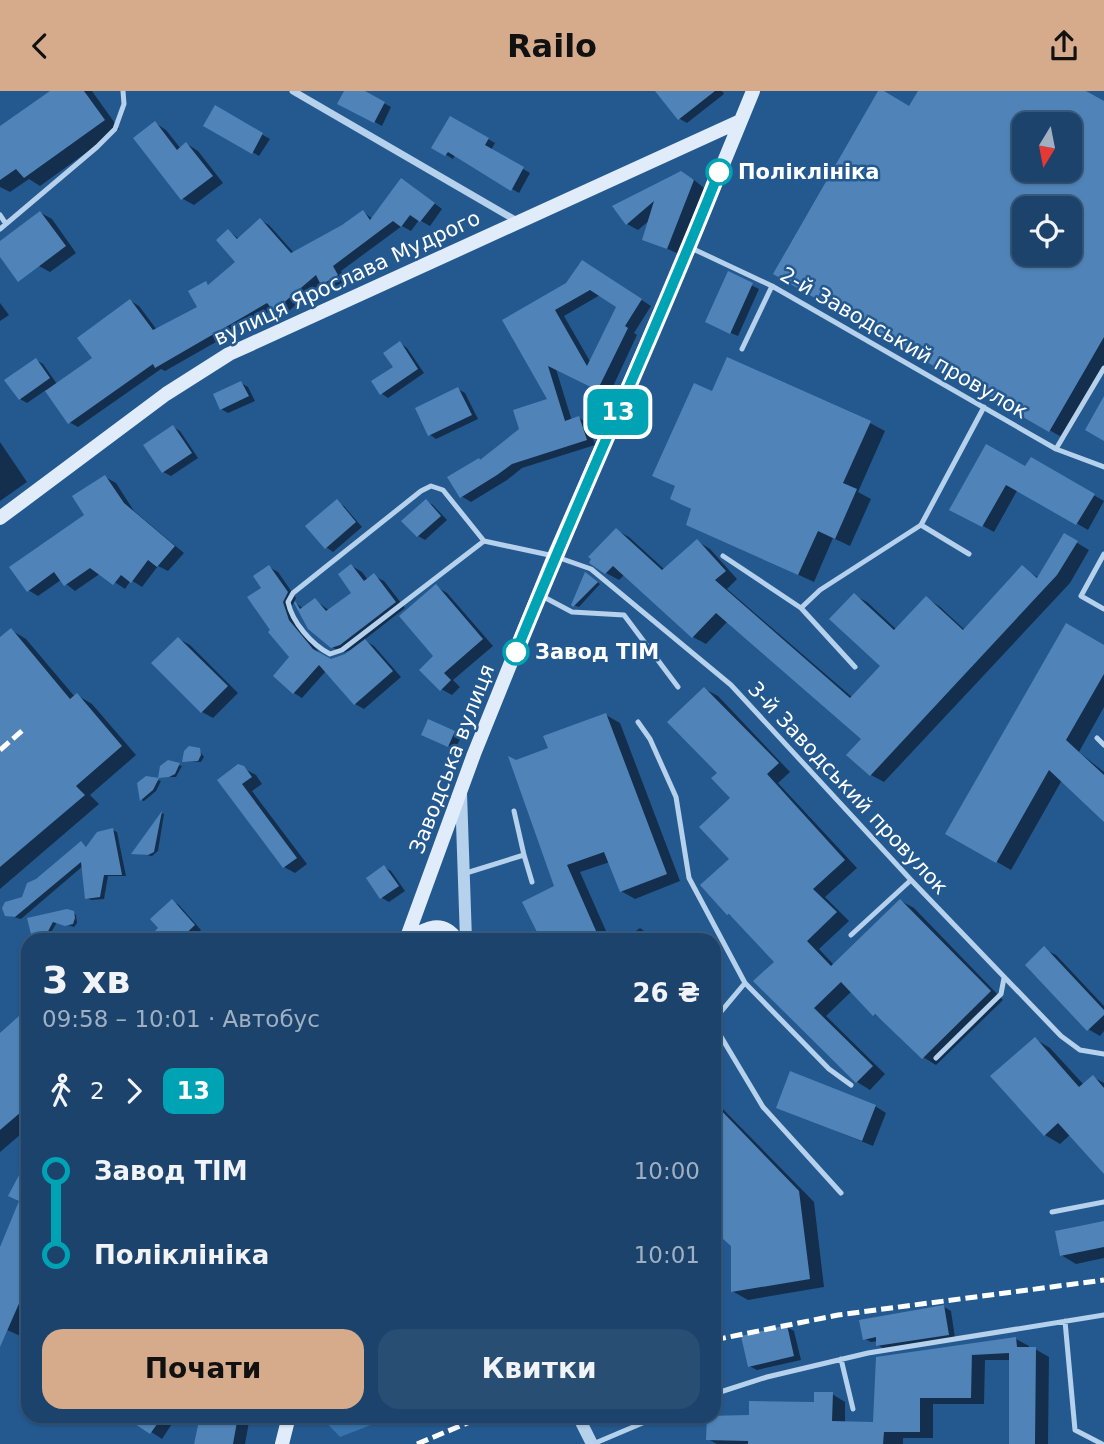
<!DOCTYPE html>
<html lang="uk">
<head>
<meta charset="utf-8">
<style>
	:root { --surface:#1b436c; --page:#284e74; --text:#f1f3f6; --muted:#a0b0c2; --line:#395c7f; --accent:#d6ab8b }
	body { margin:0; font-family:"DejaVu Sans",sans-serif; background:var(--page); color:var(--text); height:100vh; display:flex; flex-direction:column; font-size:26px; white-space:nowrap }
	* { box-sizing:border-box; margin:0 }
	p { font-size:23px; color:var(--muted) }
	.icon { flex:none; width:38px; height:38px; fill:none; stroke:currentColor; stroke-width:2; stroke-linecap:round; stroke-linejoin:round }
	.map { position:relative; flex:1; overflow:hidden }
	.drawer { position:absolute; left:21px; top:842px; width:700px; height:490px; display:flex; flex-direction:column; background:var(--surface); border-radius:21px; box-shadow:0 2px 5px #0004,0 0 0 2px var(--line) }
	.drawer>* { flex:none }
	.badge { padding:0 14px; border-radius:10px; font-size:24px; line-height:46px }
	.needle { width:46px; rotate:190deg }
	.fabs { position:absolute; left:1012px; top:21px; display:grid; gap:14px }
	.fabs a { display:grid; place-items:center; width:70px; height:70px; border-radius:14px; background:var(--surface); box-shadow:0 2px 5px #0004,0 0 0 2px var(--line); font-size:35px }
	.map>.badge { position:absolute; translate:-50% -50%; box-shadow:0 0 0 4px #fff }
	.legs { display:flex; align-items:center; gap:10px; height:77px; padding:0 21px; font-size:23px }
	.legs p { margin-inline-start:auto }
	.head { display:flex; align-items:center; justify-content:space-between; height:119px; padding:0 21px }
	h1 { font-size:38px; font-weight:700; line-height:52px }
	.button { display:flex; gap:14px; margin-top:auto; padding:14px 21px }
	.button a { flex:1; height:80px; border-radius:21px; background:var(--accent); color:#111; font-size:28px; font-weight:700; line-height:80px; text-align:center }
	.button a+a { background:var(--page); color:var(--text) }
	ul { padding:0 21px; list-style:none }
	li { display:flex; align-items:center; gap:24px; height:84px; font-size:26px }
	li i { display:grid; place-items:center; width:10px; height:100%; margin:0 9px; background:currentColor }
	li i::after { content:''; width:18px; height:18px; margin:-9px; border:5px solid; border-radius:50%; background:var(--surface) }
	li p { margin-inline-start:auto }
	li:first-child i { background:linear-gradient(#0000 50%,currentColor 0) }
	li:last-child i { background:linear-gradient(currentColor 50%,#0000 0) }
	header { display:flex; justify-content:space-between; align-items:center; height:91px; padding:0 21px; background:var(--accent); color:#111; font-size:32px; font-weight:700 }
	.map>svg:first-child { display:block }
	.green { fill:#3873ad }
	.shadow { fill:#0007; fill-rule:evenodd }
	.building { fill:#5084b8; fill-rule:evenodd }
	.lines { fill:none; stroke-linecap:round; stroke-linejoin:round }
	.service { stroke:#b5d1ec; stroke-width:5 }
	.minor { stroke:#b5d1ec; stroke-width:7 }
	.tertiary { stroke:#b5d1ec; stroke-width:12 }
	.secondary { stroke:#e0ecf9; stroke-width:14 }
	.rail { stroke:#fff; stroke-width:5; stroke-dasharray:12 5; stroke-linecap:butt }
	.line-1-casing { stroke:#fff; stroke-width:16 }
	.line-1 { stroke:#00a3b4; stroke-width:10 }
	.stop-1-dot { fill:#fff; stroke:#00a3b4; stroke-width:3.5 }
	.labels { text-anchor:middle; stroke-width:5; stroke-linejoin:round; paint-order:stroke }
	.stop-label { font-size:21px; font-weight:bold; fill:#fff; stroke:#245990; text-anchor:start }
	.street-label { font-size:21px; fill:#fff; stroke:#245990 }
</style>
</head>
<body>
<header><svg class="icon" aria-label="back" viewBox="0 0 24 24"><path d="M15 5l-7 7 7 7"/></svg>Railo<svg class="icon" aria-label="share" viewBox="0 0 24 24"><path d="M12 15V3M7 8l5-5 5 5M5 13v7h14v-7"/></svg></header>
<div class="map">
<svg width="1104" height="1353" viewBox="0 0 1104 1353">
	<rect width="100%" height="100%" fill="#245990"/>
	<!-- green -->
	<path class="green" d="M320 1325H394L340 1346Z"/>
	<!-- shadow -->
	<path class="shadow" d="M53 0H92L119 38 40 95 29 88 10 101 0 96V38Z
		M346 0H362L391 16 382 35 340 12Z
		M660 0H722L724 3 687 32 680 28 659 1Z
		M880 0 910 17 920 0H1083L1104 12V282L1065 348 775 182ZM1024 33H1069V79H1024ZM1024 117H1069V163H1024Z
		M216 17 270 48 259 65 206 34Z
		M155 32 166 39 181 58 187 53 198 60 223 92 194 114 183 108 136 47Z
		M476 41 495 52 491 59 530 82 519 102 455 64 453 68 433 56Z
		M693 88 704 97 679 163 645 148 650 129 638 139 627 133 615 116Z
		M410 94 442 118 430 135 419 129 411 140 402 135 341 180 346 190 332 197 322 192 284 224 274 218 165 280 161 278 78 336 69 331 46 299 27 312 20 308 36 269 43 273 57 293 94 267 131 210 139 215 157 239 199 217 206 192 210 195 237 171 229 140 239 148 260 129 269 134 294 162 343 136 363 121 373 128Z
		M41 122 52 128 76 162 50 181 39 175Z
		M592 177 651 215 634 242 637 244 609 304 556 278 572 330 579 327 589 333 595 354 522 377 507 389 471 411 461 405 481 370 521 338 549 309 504 230ZM600 204 619 216 591 272 564 225Z
		M729 183 759 198 738 245 714 235Z
		M0 212 9 224 0 230Z
		M400 252 407 257 424 282 388 307 381 302 395 276Z
		M241 292 248 296 255 310 228 322 221 318Z
		M458 298 465 302 478 328 436 348 429 343Z
		M713 303 870 332 885 340 858 401 871 408 850 455 833 447 814 491 688 433 692 419 672 407 677 396 654 384Z
		M173 336 180 340 198 367 171 385 163 381Z
		M0 351 27 391 0 410Z
		M1031 368 1104 410 1088 439 1018 398 994 441 952 418 1026 377Z
		M105 386 116 392 134 420 184 462 168 480 158 475 142 496 131 489 125 498 101 482 75 500 61 489 38 505 28 499 86 425Z
		M426 410 433 414 447 429 425 449 418 445Z
		M337 411 344 415 362 436 333 461 326 456Z
		M616 439 629 446 665 479 697 450 710 458 737 488 727 498 853 607 883 575 854 504 867 511 897 539 926 507 939 515 965 539 1022 476 1039 487 1064 444 1089 459 1070 492 884 691 871 684 863 648 728 530 706 553 693 546 625 483 619 489 606 482Z
		M352 475 362 481 368 489 374 485 384 490 405 517 364 549 374 555 401 586 364 618 355 613 326 580 302 607 294 602 292 566 263 497 269 476 278 481 296 507 291 517 298 536 322 565 331 570 346 565 354 558 342 562 327 553 304 530 297 513 304 518 315 509 330 520 354 502Z
		M592 487 600 493 579 516 573 514Z
		M437 496 447 502 493 555 453 589 460 596 452 604 441 598 435 565Z
		M11 539 26 548 75 606 77 604 92 613 136 664 90 704 99 713 0 798V548Z
		M179 548 190 554 238 602 213 627 202 621Z
		M1104 556V616L1079 661 1104 681V729L1062 689 1011 779 947 742Z
		M705 598 718 605 790 681 778 692 857 777 825 806 849 830 819 858 834 874 901 810 914 817 1003 909 936 974 923 966 884 930 874 923 852 900 826 925 885 983 870 999 857 991 756 890 777 872 736 828 728 823 732 707 719 682Z
		M606 624 620 632 680 790 635 808 621 800 610 771 580 781 610 849H542L556 796 516 671 550 658Z
		M454 642 461 646 455 658 430 647Z
		M199 659 204 666 201 671 184 670Z
		M168 671 182 675 176 686H160Z
		M243 677 256 684 262 693 252 700 307 773 295 782 284 776 220 689Z
		M158 689 161 690 156 700 144 710 141 709Z
		M162 722 164 723 158 760 152 765 134 762Z
		M113 739 117 741 126 785H108L104 808 91 809 87 807 83 775 21 828 6 824 24 807 37 789 81 752 88 757Z
		M384 776 391 780 405 800 389 811 382 807 368 787Z
		M172 810 179 814 201 839 190 849H148L161 838Z
		M73 822 76 824 77 832 74 836 57 831 48 847 40 849 33 846 29 829Z
		M640 837 656 849H623Z
		M1044 858 1056 864 1104 915V940L1100 945 1088 938Z
		M28 920V1037L0 1061V944Z
		M1035 948 1050 957 1084 994 1093 986 1104 992V1080L1071 1043 1060 1053 1045 1044Z
		M714 1009 814 1111 824 1196 748 1209 732 1200V1155L714 1137Z
		M875 1015 886 1022 873 1055 778 1016Z
		M28 1089V1235L23 1246 0 1236V1161Z
		M1104 1132V1167L1076 1173 1061 1164Z
		M944 1216 951 1220 955 1247 884 1258 878 1254V1250L871 1251 865 1248Z
		M787 1236 794 1240 801 1269 757 1279 749 1275Z
		M1016 1248 1029 1255V1258H1035L1049 1266 1048 1353H1011V1269H985L984 1313H933V1347H903V1353H717L708 1348 709 1325 750 1326 815 1313 832 1303 845 1311V1332H874L877 1268Z
		M145 1325H177L162 1348 139 1333Z
		M201 1325H250L245 1353H196Z"/>
	<!-- building -->
	<path class="building" d="M50 0H84L105 29 24 87 16 78 0 89V35Z
		M344 0H365L385 11 374 32 337 13Z
		M655 0H715L678 29Z
		M878 0H884L909 15 918 0H1086L1104 10V246L1049 341 773 183ZM1024 33H1069V79H1024ZM1024 117H1069V163H1024Z
		M215 14 263 42 252 63 203 35Z
		M450 25 489 47 485 54 524 76 511 100 448 61 445 65 431 57Z
		M155 30 177 59 186 51 213 85 181 109 133 47Z
		M681 80 694 89 667 158 642 149 654 110 626 134 612 115Z
		M401 87 435 112 420 131 410 124 401 136 393 130 333 175 338 184 321 194 316 184 274 220 267 212 155 277 153 273 68 333 45 300 92 267 77 247 130 208 153 239 197 216 188 200 206 190 208 194 235 171 216 149 228 138 237 148 260 127 291 162 342 134 363 119 370 129Z
		M40 120 66 155 18 191 0 166V150Z
		M582 169 642 208 625 235 628 237 599 296 603 302 548 275 565 330 579 325 587 349 512 373 497 384 460 407 447 386 479 367 480 369 519 338 513 319 547 308 502 229 566 192ZM590 199 616 216 587 275 555 219Z
		M728 180 753 192 730 243 705 231Z
		M400 250 418 278 380 304 371 290 393 276 383 262Z
		M727 266 871 330 843 392 857 398 835 448 818 440 798 484 686 434 691 418 670 408 675 395 652 385 694 292 712 300Z
		M36 267 50 287 19 309 4 289Z
		M241 290 249 305 220 319 213 303Z
		M458 296 472 324 428 345 415 317Z
		M1104 305V350L1085 339Z
		M173 334 192 362 162 382 143 354Z
		M986 353 1025 375 1031 366 1095 403 1076 434 1006 394 982 436 949 419Z
		M105 384 124 412 175 455 157 476 148 469 131 492 121 484 113 494 90 477 64 495 54 481 27 501 9 476 84 424 72 405Z
		M337 408 356 431 325 458 305 435Z
		M426 408 441 425 417 446 401 430Z
		M616 437 662 479 697 448 726 480 715 489 850 607 880 575 829 528 854 502 894 539 926 505 963 539 1022 474 1037 487 1064 442 1078 450 1057 484 870 685 846 664 861 648 716 522 692 547 613 475 605 483 589 472 591 468 588 466Z
		M351 473 364 490 374 482 396 511 340 554 331 557 308 538 294 512 295 510 300 518 315 507 326 520 351 502 338 483Z
		M269 474 288 501 283 511 289 529 313 558 331 568 345 563 365 548 393 580 354 614 319 574 293 603 273 585 289 566 268 541 270 539 247 506 261 497 253 485Z
		M585 481 598 491 573 516 571 514Z
		M436 493 483 548 444 582 451 589 440 600 419 579 433 565 399 525Z
		M1066 532 1104 554V583L1066 649 1104 684V731L1049 679 996 772 945 743Z
		M11 537 70 608 77 602 122 655 76 695 85 704 0 776V546Z
		M178 546 228 595 201 622 151 572Z
		M704 596 779 672 767 683 845 769 813 798 837 821 807 850 831 875 900 808 991 900 922 968 875 923 873 925 841 891 814 917 873 975 856 992 753 890 774 871 729 823 727 824 700 794 729 768 699 736 730 707 711 687 717 682 667 631Z
		M606 622 667 783 620 801 604 761 567 774 600 849H541L522 811 554 795 508 665 516 669 548 657 543 645Z
		M428 628 455 640 448 656 421 644Z
		M189 655 200 657 201 664 198 670 182 671 184 660Z
		M168 669 180 672 175 683 169 686 158 687 160 675Z
		M238 673 244 675 252 686 242 693 297 767 283 777 217 689Z
		M146 685 159 687 153 699 140 710 137 692Z
		M162 720 154 761 148 764 131 763Z
		M113 737 122 784H104L100 806 85 808 81 771 15 826 5 825 2 817 5 811 22 806 27 792 36 788 81 750 86 756 97 741Z
		M384 774 399 795 380 808 366 787Z
		M172 808 195 834 179 849H146L158 837 150 828Z
		M67 818 74 820 75 827 73 833 65 835 53 831 45 846 40 848 32 847 27 827Z
		M1044 855 1104 919V924L1087 940 1025 874Z
		M28 917V1015L0 1039V942Z
		M1035 946 1079 996 1093 984 1104 997V1083L1058 1032 1044 1045 990 985Z
		M790 980 876 1014 862 1050 776 1017Z
		M714 1012 799 1100 810 1188 731 1201V1155L714 1140Z
		M28 1067V1192L0 1256V1156L19 1110 8 1105Z
		M1104 1130V1156L1060 1165 1055 1140Z
		M944 1214 949 1244 876 1255V1246L863 1249 859 1229Z
		M787 1234 794 1265 748 1276 741 1245Z
		M1016 1246 1017 1256H1036L1035 1353H1009V1262L972 1264V1259L971 1307H920V1341H884L883 1353H748V1350L706 1349 707 1325 749 1324V1310L814 1311V1301H833L832 1330 873 1331 876 1266Z
		M123 1325H163L150 1343Z
		M200 1325H238L233 1353H194Z"/>
	<g class="lines">
		<!-- service -->
		<path class="service" d="M0 124 6 133
			M0 138 97 56 115 38 124 13 123 0
			M689 156 772 195 1056 358 1104 376
			M742 258 772 195
			M1056 358 1104 277
			M921 434 969 463
			M484 450 443 399 431 395 421 400 293 502 288 511C292 531 312 554 330 563L342 559 484 450 554 465 591 478 731 594 911 789 1061 945 1080 959 1104 963
			M1104 463 1081 505 1104 518
			M723 465 801 517 855 576
			M540 504 572 521 624 524 678 596
			M801 517 820 499 921 434 984 316
			M638 631 650 648 676 706 689 787 745 892 829 978 851 994
			M1097 647 1104 654
			M514 720 524 764
			M463 783 524 764 532 791
			M851 844 911 789
			M714 929 745 892
			M714 934 763 1016 841 1102
			M936 967 1001 903 1004 887
			M1052 1121 1104 1111
			M1065 1230 1075 1339 1102 1353
			M841 1268 853 1318
			M714 1303 767 1286 868 1262 1104 1224
			M593 1353 659 1325"/>
		<!-- minor -->
		<path class="minor" d="M293 0 517 130"/>
		<!-- tertiary -->
		<path class="tertiary" d="M461 702 466 849
			M578 1325 592 1353"/>
		<!-- secondary -->
		<path class="secondary" d="M0 427 166 303 229 263 738 31
			M406 849 474 663 554 465 689 156 753 0
			M406 849C425 838 442 827 457 849
			M282 1353 289 1325"/>
		<!-- rail -->
		<path class="rail" d="M0 659 23 639
			M714 1249 838 1224 1104 1189
			M417 1353 484 1325"/>
	</g>
	<g class="lines">
		<!-- line-1 casing -->
		<g class="line-1-casing">
			<path id="line-1" d="M516 561C581 400 655 243 719 81"/>
		</g>
		<!-- line-1 -->
		<use href="#line-1" class="line-1"/>
	</g>
	<!-- markers -->
	<g class="stop-1-dot">
		<circle cx="719" cy="81" r="12"/>
		<circle cx="516" cy="561" r="12"/>
	</g>
	<g class="labels">
		<!-- stop labels -->
		<g class="stop-label">
			<text x="738" y="88">Поліклініка</text>
			<text x="535" y="568">Завод ТІМ</text>
		</g>
		<!-- street labels -->
		<g class="street-label">
			<text transform="translate(347 187) rotate(-25)" y="7">вулиця Ярослава Мудрого</text>
			<text transform="translate(904 252) rotate(30)" y="7">2-й Заводський провулок</text>
			<text transform="translate(452 668) rotate(-69)" y="7">Заводська вулиця</text>
			<text transform="translate(848 697) rotate(47)" y="7">3-й Заводський провулок</text>
		</g>
	</g>
</svg>
<div class="fabs">
<a><svg class="needle" viewBox="-14 -14 28 28"><path d="M0-13l5 13h-10z" fill="#e53935"/><path d="M0 13l5-13h-10z" fill="#a0b0c2"/></svg></a>
<a><svg class="icon" aria-label="locate" viewBox="0 0 24 24"><circle cx="12" cy="12" r="6"/><path d="M12 2v4M12 18v4M2 12h4M18 12h4"/></svg></a>
</div>
<b class="badge" style="left:618px;top:321px;background:#00a3b4;color:#fff">13</b>
<section class="drawer">
<div class="head"><div><h1>3 хв</h1><p>09:58 – 10:01 · Автобус</p></div><b>26 ₴</b></div>
<div class="legs"><svg class="icon" aria-label="walk" viewBox="0 0 24 24"><circle cx="13" cy="4" r="2"/><path d="M13 8l-2 6 4 7M11 14l-3 7M7 12l3-4h3l4 4"/></svg>2<svg class="icon" aria-label="forward" viewBox="0 0 24 24"><path d="M9 5l7 7-7 7"/></svg><b class="badge" style="background:#00a3b4;color:#fff">13</b></div>
<ul>
<li><i style="color:#00a3b4"></i><b>Завод ТІМ</b><p>10:00</p></li>
<li><i style="color:#00a3b4"></i><b>Поліклініка</b><p>10:01</p></li>
</ul>
<div class="button"><a>Почати</a><a>Квитки</a></div>
</section>
</div>
</body>
</html>
